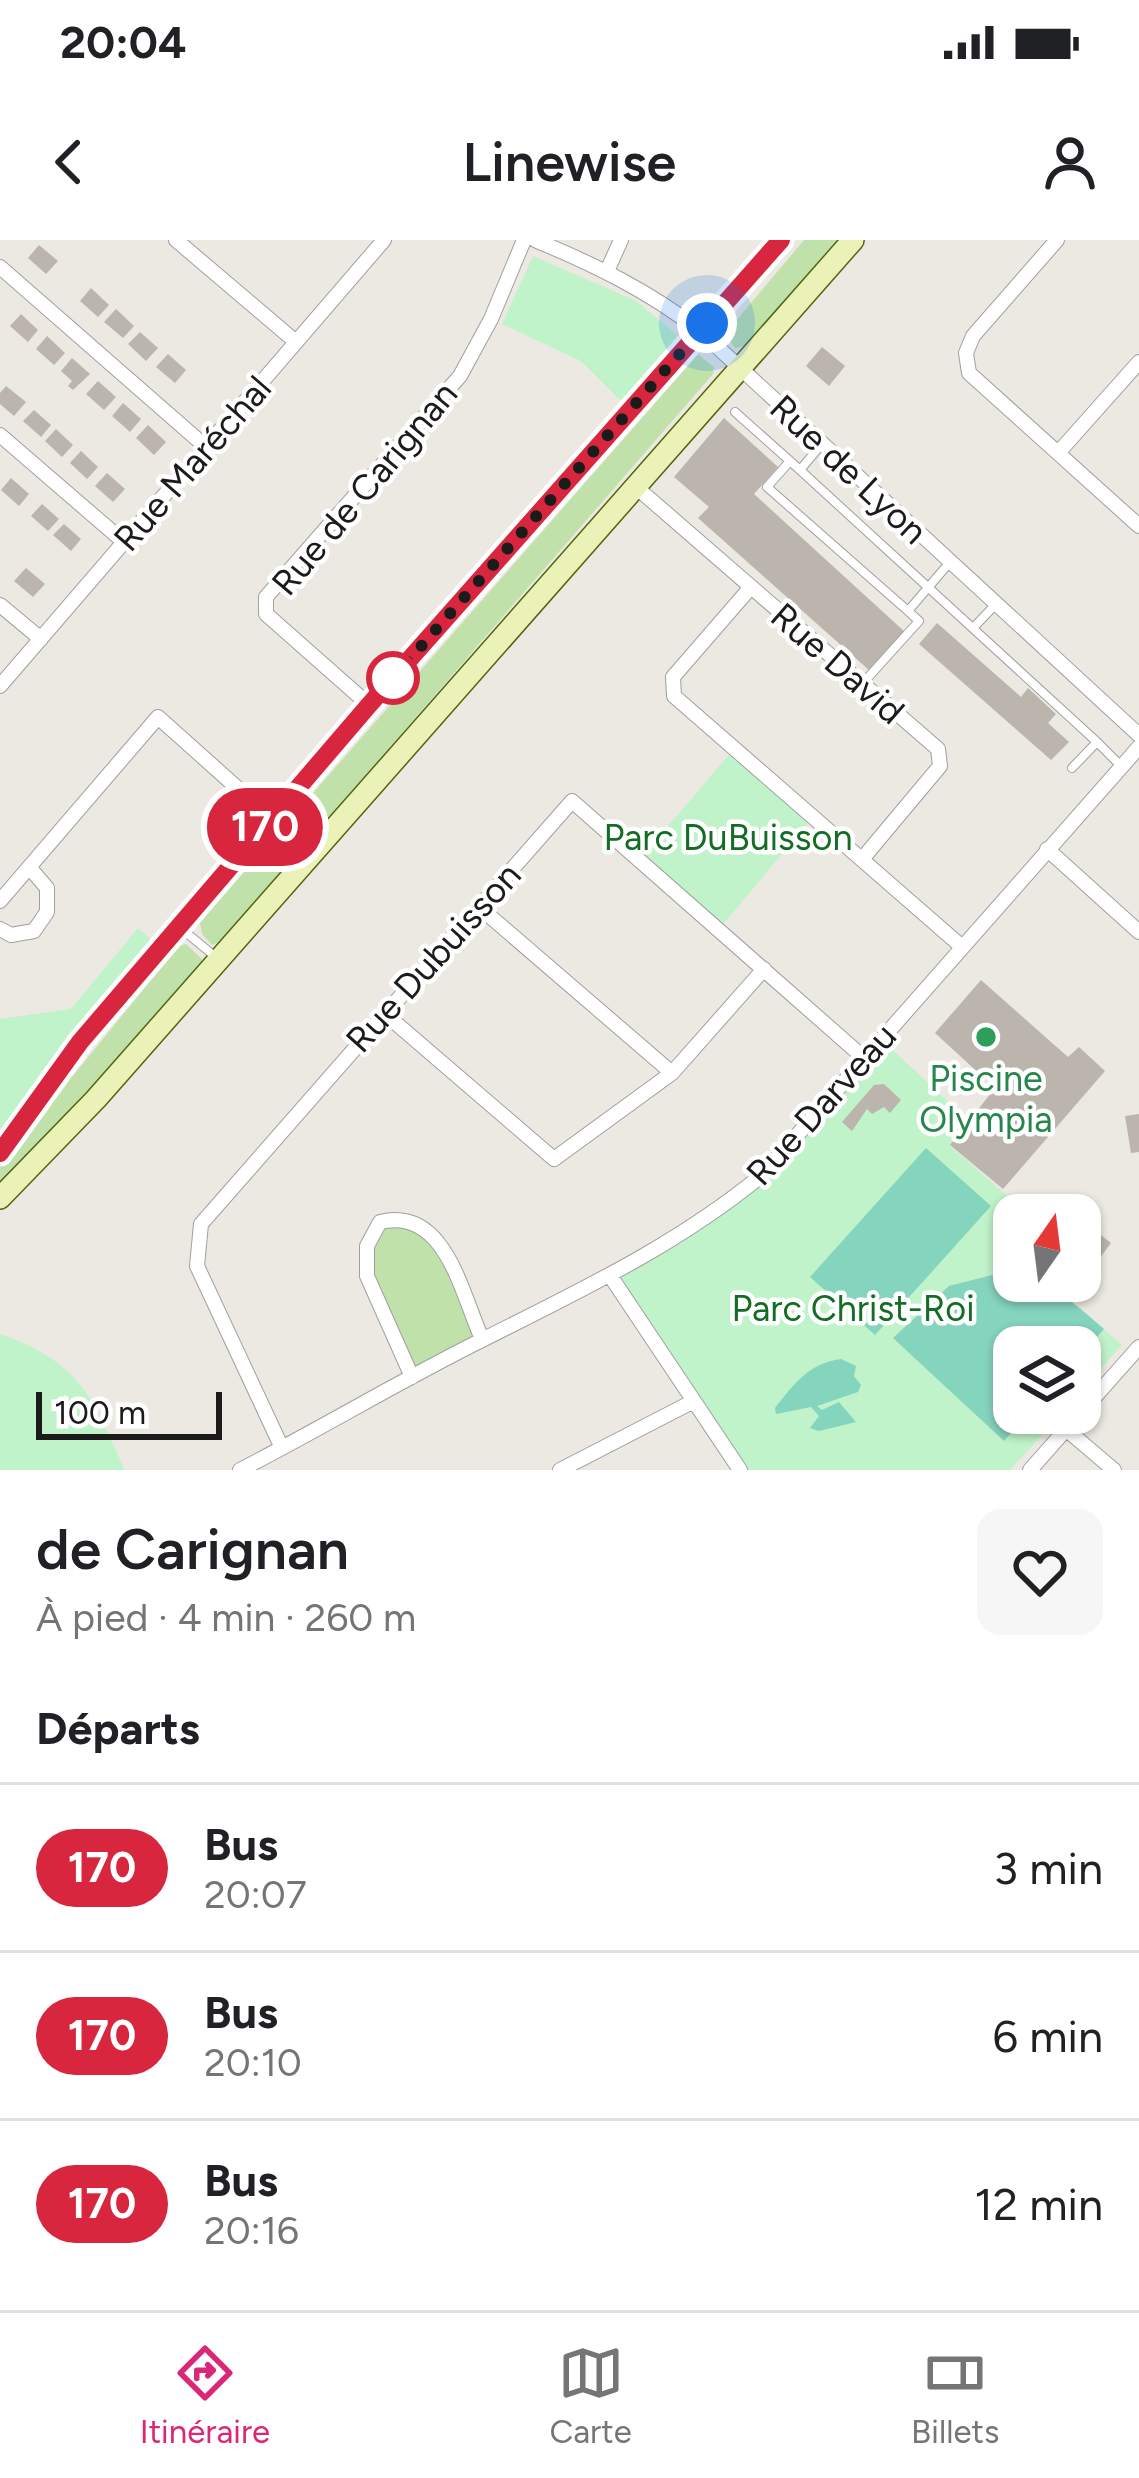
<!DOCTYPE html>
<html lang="fr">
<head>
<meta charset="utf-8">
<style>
	:root { --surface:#fff; --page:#f6f6f6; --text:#202124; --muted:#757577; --line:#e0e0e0; --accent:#db2777 }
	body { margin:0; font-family:Figtree,sans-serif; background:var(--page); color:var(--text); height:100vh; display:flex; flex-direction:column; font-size:45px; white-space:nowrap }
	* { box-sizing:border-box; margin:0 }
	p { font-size:39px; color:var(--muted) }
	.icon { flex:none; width:66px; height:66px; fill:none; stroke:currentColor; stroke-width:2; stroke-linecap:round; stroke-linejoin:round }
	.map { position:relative; height:1230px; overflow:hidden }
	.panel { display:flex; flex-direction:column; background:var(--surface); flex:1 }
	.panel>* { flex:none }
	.badge { padding:0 24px; border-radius:39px; font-size:42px; line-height:78px }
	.needle { width:78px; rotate:14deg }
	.fabs { position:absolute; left:993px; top:954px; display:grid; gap:24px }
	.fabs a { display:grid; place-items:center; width:108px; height:108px; border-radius:24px; background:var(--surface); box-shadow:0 3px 9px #0004; font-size:60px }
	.scale { position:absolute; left:36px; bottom:30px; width:186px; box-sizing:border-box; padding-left:12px; border:6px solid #1b1b1b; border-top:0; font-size:33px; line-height:42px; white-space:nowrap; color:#1b1b1b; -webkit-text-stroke:9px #fff; paint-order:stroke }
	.you { position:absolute; width:60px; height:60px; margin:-30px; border:9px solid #fff; border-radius:50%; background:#1a73e8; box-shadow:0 0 0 18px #1a73e833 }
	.map>.badge { position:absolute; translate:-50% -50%; box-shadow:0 0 0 6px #fff }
	h2 { padding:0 36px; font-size:45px; line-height:108px }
	.round { display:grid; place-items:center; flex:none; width:126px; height:126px; border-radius:24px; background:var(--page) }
	.head { display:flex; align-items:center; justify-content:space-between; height:204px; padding:0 36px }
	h1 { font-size:57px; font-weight:600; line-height:90px }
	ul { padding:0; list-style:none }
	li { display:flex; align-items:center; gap:36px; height:168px; padding:0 36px; border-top:3px solid var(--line) }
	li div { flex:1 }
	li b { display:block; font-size:45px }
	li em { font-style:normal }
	li .badge { min-width:132px; font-weight:700; text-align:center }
	.status { display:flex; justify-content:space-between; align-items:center; height:84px; padding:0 60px; background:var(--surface); direction:ltr }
	.status svg { height:33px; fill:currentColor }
	header { display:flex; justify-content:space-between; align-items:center; height:156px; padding:0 36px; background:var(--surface); font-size:54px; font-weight:600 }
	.tab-bar { display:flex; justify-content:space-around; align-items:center; height:168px; border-top:3px solid var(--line); background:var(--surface); font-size:33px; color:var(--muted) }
	.tab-bar a { display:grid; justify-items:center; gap:6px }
	.tab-bar .on { color:var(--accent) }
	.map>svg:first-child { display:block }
	.grass { fill:#c0e2aa }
	.park { fill:#c0f3c9 }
	.pitch { fill:#85d4bd }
	.building { fill:#bbb5ae }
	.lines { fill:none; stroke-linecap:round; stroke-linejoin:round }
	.service-casing { stroke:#9f9f9f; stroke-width:10 }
	.minor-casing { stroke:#9f9f9f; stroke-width:16 }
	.secondary-casing { stroke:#53650e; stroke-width:24 }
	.service { stroke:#fff; stroke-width:8 }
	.minor { stroke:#fff; stroke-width:14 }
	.secondary { stroke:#eaf2b8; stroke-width:21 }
	.line-casing { stroke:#fff; stroke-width:27 }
	.line { stroke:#d7263d; stroke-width:18 }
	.walk { stroke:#1b1b1b; stroke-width:12; stroke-dasharray:0 21.6 }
	.stop-dot { fill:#fff; stroke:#d7263d; stroke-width:6 }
	.leisure-dot { fill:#2e9e5b; stroke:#fff; stroke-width:4.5 }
	.labels { text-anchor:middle; stroke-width:9; stroke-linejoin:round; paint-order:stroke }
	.street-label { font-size:36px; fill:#1b1b1b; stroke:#fff }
	.park-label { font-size:36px; fill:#156c24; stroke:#fff }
	.leisure-label { font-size:36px; fill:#27864d; stroke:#fff }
</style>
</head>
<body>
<div class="status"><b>20:04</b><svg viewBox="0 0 49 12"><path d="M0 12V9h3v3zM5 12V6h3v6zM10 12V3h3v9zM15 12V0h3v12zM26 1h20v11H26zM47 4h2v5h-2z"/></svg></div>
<header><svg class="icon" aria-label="back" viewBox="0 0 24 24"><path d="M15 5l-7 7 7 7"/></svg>Linewise<svg class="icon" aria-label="person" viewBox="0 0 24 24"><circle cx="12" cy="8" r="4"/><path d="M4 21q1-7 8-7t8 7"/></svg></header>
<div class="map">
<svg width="1139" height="1230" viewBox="0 0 1139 1230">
	<rect width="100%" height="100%" fill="#ebe9e1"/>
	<!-- grass -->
	<path class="grass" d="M804 0H837L744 106 735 108 725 94Z
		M698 114 714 127 713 134 222 701 212 705 202 694 200 682Z
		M186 704 204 721 96 849 0 948V925L179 706Z
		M380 982 428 988 482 1099 412 1137 367 1036V1006Z"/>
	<!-- park -->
	<path class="park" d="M533 16 636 61 684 101 626 166 581 121 502 84Z
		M734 509 813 577 720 688 639 620Z
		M138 688 156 704 0 890V779L71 769Z
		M881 799 969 881 950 906 1020 967 996 996 1014 1012V1041H1048L1122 1105 1080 1152V1107H1014V1173H1062L1010 1230H740L611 1037 723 968Z
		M0 1094C82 1123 91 1156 125 1230H0Z"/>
	<!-- pitch -->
	<path class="pitch" d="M926 908 991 966 875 1095 810 1037Z
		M996 1034 1014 1037V1041C1052 1041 1076 1065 1104 1089L1080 1116V1107H1014V1173H1029L1004 1201 893 1098 949 1046Z
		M841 1119 856 1126 854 1136 861 1145 858 1152 817 1166 822 1170 839 1162 856 1182 819 1191 810 1188 819 1176 811 1167 776 1174 775 1168C794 1144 809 1123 841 1119Z"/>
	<!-- building -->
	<path class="building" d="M39 5 58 21 46 34 28 18Z
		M91 48 109 65 98 77 80 61Z
		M116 69 134 86 123 98 104 82Z
		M21 74 38 90 28 102 10 86Z
		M140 92 158 108 146 121 128 104Z
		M47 96 65 113 54 125 36 109Z
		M822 107 845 126 829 146 806 126Z
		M168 114 186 130 175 143 156 127Z
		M72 118 90 134 73 150 68 146 72 141 61 131Z
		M98 141 116 157 104 170 86 154Z
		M6 146 26 162 14 176 0 164V153Z
		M123 163 141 179 130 192 112 176Z
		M34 170 51 185 41 197 23 181Z
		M724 178 778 227 754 254 905 392 870 431 698 278 709 267 674 237Z
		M148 185 166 202 154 215 136 198Z
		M56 189 73 205 62 217 45 201Z
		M81 211 98 227 87 239 70 223Z
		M107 233 125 249 113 262 95 246Z
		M11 238 29 254 19 266 1 250Z
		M42 264 59 279 48 291 31 276Z
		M64 284 81 299 71 311 53 295Z
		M26 328 45 344 33 357 14 341Z
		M937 383 1021 457 1028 448 1056 474 1048 483 1069 502 1051 520 919 404Z
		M981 740 1068 817 1079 807 1105 831 1003 949 950 905 995 848 935 793Z
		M884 844 901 860 890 873 884 867 872 874 867 869 852 891 842 882 874 845Z
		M1139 874V912L1131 913 1125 876Z
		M1080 979 1111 1003 1078 1047 1071 1041H1080Z"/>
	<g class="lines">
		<!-- service casing -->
		<g class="service-casing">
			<path id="service" d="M735 172 790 221
				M821 205 800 230 790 221 767 247 908 371 950 322
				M800 230 1097 502 1072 528
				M973 388 996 364
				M863 443 919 381 908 371
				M1097 502 1121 526
				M183 690 218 719"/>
		</g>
		<!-- minor casing -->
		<g class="minor-casing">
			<path id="minor" d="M176 0 296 102
				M535 0C595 25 649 51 700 91L1139 495
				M1057 0 973 96 966 113 969 133 1139 286
				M0 27 206 207
				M607 31 621 0
				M0 195 124 302
				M1058 213 1139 122
				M636 247 938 509 940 526 863 618
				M751 347 673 437 674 456 961 706
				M0 365 41 399
				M0 446 384 0
				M369 465 266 374V357L460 136 491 79 524 0
				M1047 609 1139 692
				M0 661 158 477 272 579
				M478 666 672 833
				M0 689 11 695 34 691 47 672V648L29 627
				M384 773 554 919 672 833 764 729
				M611 1037 740 1230
				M412 1137 367 1036V1006L380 982C445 966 461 1052 482 1099
				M1067 1190 1114 1230
				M282 1208 197 1026 201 984 572 561 864 818
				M240 1230C322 1188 401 1140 484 1099 581 1050 677 1005 762 935L1139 507
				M560 1230 692 1162
				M1030 1230 1139 1107"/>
		</g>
		<!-- secondary casing -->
		<g class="secondary-casing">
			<path id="secondary" d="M0 913 80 803 369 465 781 0
				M0 958 96 859 853 0"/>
		</g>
		<!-- service -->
		<use href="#service" class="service"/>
		<!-- minor -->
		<use href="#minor" class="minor"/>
		<!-- secondary -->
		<use href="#secondary" class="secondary"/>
	</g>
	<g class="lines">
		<!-- line casing -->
		<g class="line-casing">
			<path id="line" d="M0 913 80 802 369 465 781 0"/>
		</g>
		<!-- line -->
		<use href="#line" class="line"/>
		<!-- walk -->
		<path class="walk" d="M393 438 707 83"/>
	</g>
	<!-- markers -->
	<circle class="stop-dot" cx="393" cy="438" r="24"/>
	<circle class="leisure-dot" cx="986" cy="797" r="12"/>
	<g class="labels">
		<!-- street labels -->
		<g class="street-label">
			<text transform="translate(192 223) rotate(-49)" y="13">Rue Maréchal</text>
			<text transform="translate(849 229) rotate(43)" y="13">Rue de Lyon</text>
			<text transform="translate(364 248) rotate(-50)" y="13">Rue de Carignan</text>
			<text transform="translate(838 423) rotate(41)" y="13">Rue David</text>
			<text transform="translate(433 717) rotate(-48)" y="13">Rue Dubuisson</text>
			<text transform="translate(821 864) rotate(-48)" y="13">Rue Darveau</text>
		</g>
		<!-- park labels -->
		<g class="park-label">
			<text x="728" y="610">Parc DuBuisson</text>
			<text x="853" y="1081">Parc Christ-Roi</text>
		</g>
		<!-- leisure labels -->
		<g class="leisure-label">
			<text x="986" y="851">Piscine<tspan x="986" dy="41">Olympia</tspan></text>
		</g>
	</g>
</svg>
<div class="fabs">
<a><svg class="needle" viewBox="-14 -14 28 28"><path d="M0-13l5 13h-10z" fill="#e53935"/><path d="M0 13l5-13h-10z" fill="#757577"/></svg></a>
<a><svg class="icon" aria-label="layers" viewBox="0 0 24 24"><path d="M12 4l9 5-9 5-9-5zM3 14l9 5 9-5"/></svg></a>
</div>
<div class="scale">100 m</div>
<div class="you" style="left:707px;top:83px"></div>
<b class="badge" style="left:265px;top:587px;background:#d7263d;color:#fff">170</b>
</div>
<section class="panel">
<div class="head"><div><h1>de Carignan</h1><p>À pied · 4 min · 260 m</p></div><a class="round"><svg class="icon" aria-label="heart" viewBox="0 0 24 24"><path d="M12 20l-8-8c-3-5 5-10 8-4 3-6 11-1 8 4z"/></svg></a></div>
<h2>Départs</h2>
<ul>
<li><span class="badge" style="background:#d7263d;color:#fff">170</span><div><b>Bus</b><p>20:07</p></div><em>3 min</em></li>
<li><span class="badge" style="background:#d7263d;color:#fff">170</span><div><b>Bus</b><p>20:10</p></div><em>6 min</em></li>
<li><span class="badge" style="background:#d7263d;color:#fff">170</span><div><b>Bus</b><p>20:16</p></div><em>12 min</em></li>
</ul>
</section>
<nav class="tab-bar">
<a class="on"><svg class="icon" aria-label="directions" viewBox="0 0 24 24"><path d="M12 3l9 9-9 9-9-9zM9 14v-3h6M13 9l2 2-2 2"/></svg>Itinéraire</a>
<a><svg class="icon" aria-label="map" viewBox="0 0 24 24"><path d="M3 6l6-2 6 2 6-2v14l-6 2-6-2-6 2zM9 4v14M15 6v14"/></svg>Carte</a>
<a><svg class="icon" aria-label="tickets" viewBox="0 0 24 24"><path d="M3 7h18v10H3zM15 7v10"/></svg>Billets</a>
</nav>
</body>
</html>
